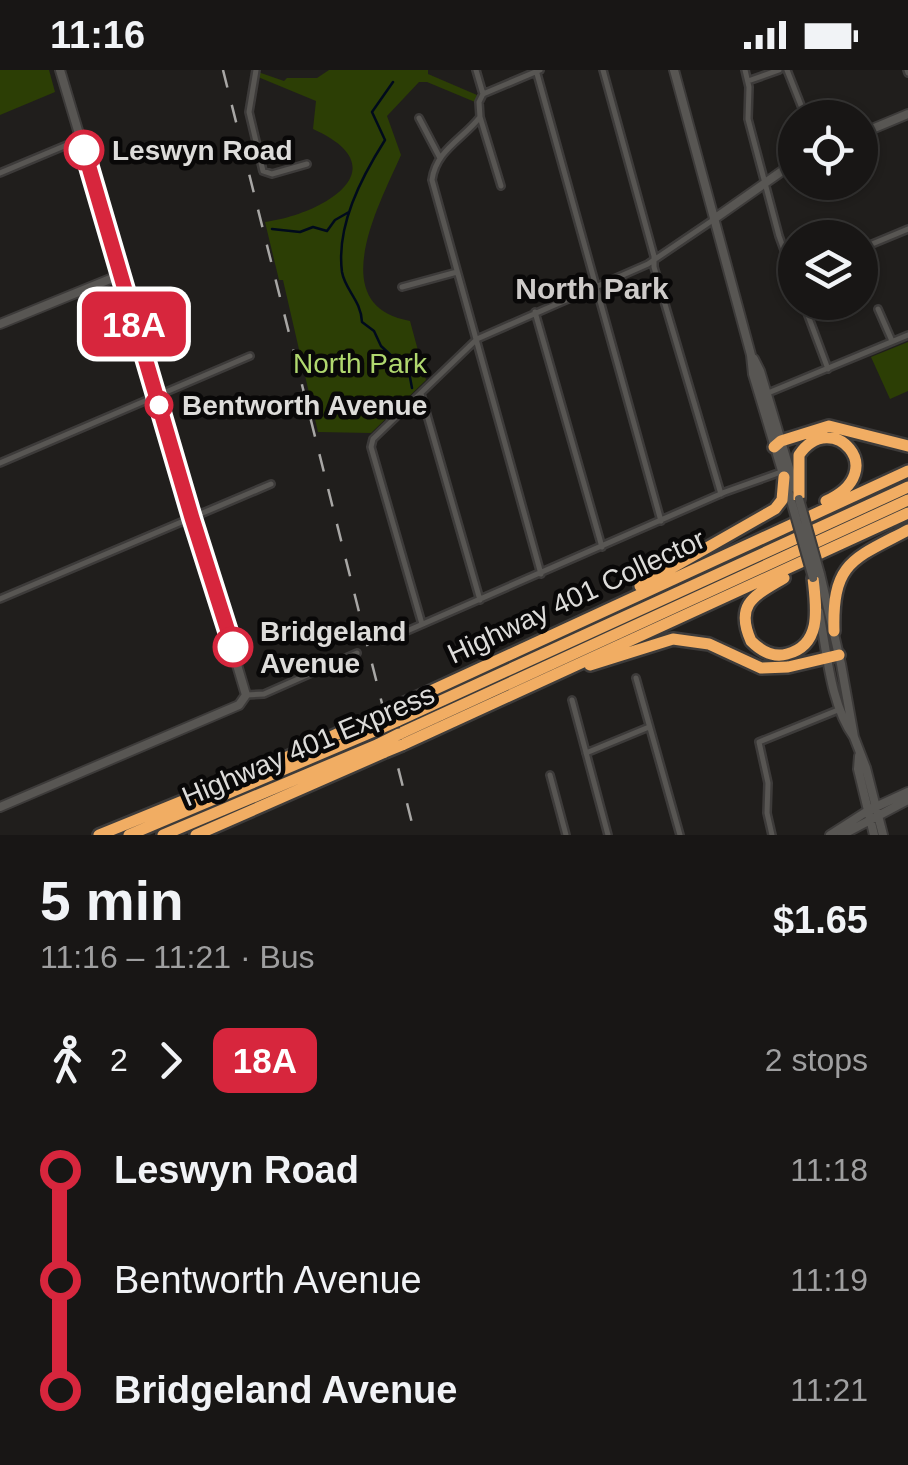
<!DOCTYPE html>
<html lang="en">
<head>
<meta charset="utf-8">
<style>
	:root { --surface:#181615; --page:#211f1e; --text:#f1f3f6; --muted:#9f9fa0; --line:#363534 }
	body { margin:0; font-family:Helvetica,sans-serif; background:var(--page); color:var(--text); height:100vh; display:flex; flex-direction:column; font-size:38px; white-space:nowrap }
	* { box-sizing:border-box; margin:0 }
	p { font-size:32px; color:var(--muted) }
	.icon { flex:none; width:55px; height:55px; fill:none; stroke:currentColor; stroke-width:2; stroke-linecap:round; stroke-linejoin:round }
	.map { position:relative; height:765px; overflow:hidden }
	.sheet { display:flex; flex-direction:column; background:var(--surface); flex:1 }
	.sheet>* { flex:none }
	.badge { padding:0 20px; border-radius:15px; font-size:35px; line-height:65px }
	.fabs { position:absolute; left:778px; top:30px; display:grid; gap:20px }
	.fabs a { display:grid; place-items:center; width:100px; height:100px; border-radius:50%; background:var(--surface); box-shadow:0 2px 8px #0004,0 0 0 2px var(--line); font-size:50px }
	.map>.badge { position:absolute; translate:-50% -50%; box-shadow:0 0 0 5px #fff }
	.legs { display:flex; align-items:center; gap:15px; height:110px; padding:0 40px; font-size:32px }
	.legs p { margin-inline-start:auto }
	.summary { display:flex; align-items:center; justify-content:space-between; height:170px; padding:0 40px }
	h1 { font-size:55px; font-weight:700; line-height:75px }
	ul { padding:0 40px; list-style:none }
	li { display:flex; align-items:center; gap:35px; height:110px; font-size:38px }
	li i { display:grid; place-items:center; width:15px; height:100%; margin:0 12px; background:currentColor }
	li i::after { content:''; width:25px; height:25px; margin:-12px; border:8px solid; border-radius:50%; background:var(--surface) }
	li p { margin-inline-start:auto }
	li:first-child i { background:linear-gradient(#0000 50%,currentColor 0) }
	li:last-child i { background:linear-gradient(currentColor 50%,#0000 0) }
	.status { display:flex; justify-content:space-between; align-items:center; height:70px; padding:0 50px; background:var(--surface); direction:ltr }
	.status svg { height:28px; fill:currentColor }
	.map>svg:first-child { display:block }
	.green { fill:#2c3e05 }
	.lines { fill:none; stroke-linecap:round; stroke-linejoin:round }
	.stream { stroke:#000a1c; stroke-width:2.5 }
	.street-casing { stroke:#3d3b3a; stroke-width:10 }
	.secondary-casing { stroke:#3d3b3a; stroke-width:12 }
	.highway-casing { stroke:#3d3b3a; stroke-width:16 }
	.street { stroke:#585653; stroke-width:5 }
	.secondary { stroke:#585653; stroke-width:8 }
	.highway { stroke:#f1ad63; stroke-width:11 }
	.rail { stroke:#a8a7a5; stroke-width:2.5; stroke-dasharray:18 18; stroke-linecap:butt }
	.secondary-bridge-casing { stroke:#3d3b3a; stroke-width:12; stroke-linecap:butt }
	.highway-bridge-casing { stroke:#3d3b3a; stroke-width:16; stroke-linecap:butt }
	.secondary-bridge { stroke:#585653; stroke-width:8 }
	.highway-bridge { stroke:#f1ad63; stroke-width:11 }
	.line-1-casing { stroke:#fff; stroke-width:22 }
	.line-1 { stroke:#d7263d; stroke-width:15 }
	.stop-1-dot { fill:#fff; stroke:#d7263d; stroke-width:5 }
	.labels { text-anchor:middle; stroke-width:9; stroke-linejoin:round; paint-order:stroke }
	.stop-label { font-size:28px; font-weight:bold; fill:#dddcda; stroke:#090808; text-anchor:start }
	.park-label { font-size:28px; fill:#b0d86f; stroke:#090808 }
	.street-label { font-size:28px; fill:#dddcda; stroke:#090808 }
	.neighbourhood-label { font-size:30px; font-weight:bold; fill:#cecbc9; stroke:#090808 }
</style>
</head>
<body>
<div class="status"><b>11:16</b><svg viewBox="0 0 49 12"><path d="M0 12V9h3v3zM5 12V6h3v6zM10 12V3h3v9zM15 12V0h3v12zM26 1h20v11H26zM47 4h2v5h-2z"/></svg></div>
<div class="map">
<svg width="908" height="765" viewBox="0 0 908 765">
	<rect width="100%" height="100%" fill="#201e1c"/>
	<!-- green -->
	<path class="green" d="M0 0H49L55 22 0 45Z
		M329 0H428V4L477 25 475 32 427 12H419L387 46 401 85C380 133 323 236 410 251L426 310 371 363 318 362 283 210H279L265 152C321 145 402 99 313 59L316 31 258 7V2L284 11 287 8H317Z
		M908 272V321L890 329 871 287Z"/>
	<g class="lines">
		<!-- stream -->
		<path class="stream" d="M393 12 372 42 385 70C361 108 336 156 342 202 345 220 361 230 362 252L374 261 381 276 409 302 412 318
			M272 159 300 162 313 157 327 161 335 150 349 142"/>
		<!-- street casing -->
		<g class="street-casing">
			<path id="street" d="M256 0 249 42 263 101 272 104 307 94
				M476 0 483 24 479 32 480 47C463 69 436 80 432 110L541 504
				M536 0 661 451
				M603 0 654 186V197L721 424
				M745 0 749 17 748 49 779 166 795 210
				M787 0 806 48
				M907 0 908 3
				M748 11 779 0
				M483 24 540 0
				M480 47 501 116
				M419 48 440 88
				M0 103 81 69
				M860 179 908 159
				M402 217 457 202
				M803 232 828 299
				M878 239 892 271
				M535 242 602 477
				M768 323 908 265
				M421 324 480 530
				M0 393 250 286
				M0 529 271 414
				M422 554 371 377 373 369 477 269 648 194 713 150
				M384 571 725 422 781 402
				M636 608 680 765
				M246 625 264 624 357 583
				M572 630 608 765
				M586 683 649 657
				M550 705 566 765
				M772 765 767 743 768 713 759 672 838 640"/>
		</g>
		<!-- secondary casing -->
		<g class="secondary-casing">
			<path id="secondary" d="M674 0 751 285 753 304 792 434
				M860 64 908 44
				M714 149 795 92
				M0 254 120 205
				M754 289 760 301 795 418
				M820 504 841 594 854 667 866 698 883 765
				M819 542C827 581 830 634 854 667
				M859 686 858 699 874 765
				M0 737 239 635 246 625 60 0
				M830 765 869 740 908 722
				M842 765 908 730"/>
		</g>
		<!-- highway casing -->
		<g class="highway-casing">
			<path id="highway" d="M774 377 781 371 829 356 908 376
				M799 429V385C831 337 893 401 826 431
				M784 508C756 525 734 533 751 571 761 581 773 588 787 584 823 575 816 536 813 508
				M640 516 775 439 782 430 784 407
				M834 561C832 492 853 489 908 460
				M590 595 673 569 709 574 761 598 788 597 839 585
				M394 638 908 401
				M397 651 908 417
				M399 664 908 430
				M402 675 908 443
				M99 765 259 700 376 646
				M129 765 379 659
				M163 765 379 674
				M196 765 385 682"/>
		</g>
		<!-- street -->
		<use href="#street" class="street"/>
		<!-- secondary -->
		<use href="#secondary" class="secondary"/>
		<!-- highway -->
		<use href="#highway" class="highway"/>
		<!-- rail -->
		<path class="rail" d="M223 0 415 765"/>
		<!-- secondary-bridge casing -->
		<g class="secondary-bridge-casing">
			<path id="secondary-bridge" d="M799 429 820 504
				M792 434 813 508"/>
		</g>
		<!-- highway-bridge casing -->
		<g class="highway-bridge-casing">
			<path id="highway-bridge" d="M376 646 394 638
				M379 659 397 651
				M379 674 399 664
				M385 682 402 675"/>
		</g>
		<!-- secondary-bridge -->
		<use href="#secondary-bridge" class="secondary-bridge"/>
		<!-- highway-bridge -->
		<use href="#highway-bridge" class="highway-bridge"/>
	</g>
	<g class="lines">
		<!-- line-1 casing -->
		<g class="line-1-casing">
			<path id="line-1" d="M84 80 192 448 233 577"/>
		</g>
		<!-- line-1 -->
		<use href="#line-1" class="line-1"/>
	</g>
	<!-- markers -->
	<g class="stop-1-dot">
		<circle cx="84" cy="80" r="18"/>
		<circle cx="159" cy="335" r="12"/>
		<circle cx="233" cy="577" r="18"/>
	</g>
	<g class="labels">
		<!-- stop labels -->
		<g class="stop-label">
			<text x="112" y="90">Leswyn Road</text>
			<text x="182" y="345">Bentworth Avenue</text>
			<text x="260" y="571">Bridgeland<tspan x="260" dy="32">Avenue</tspan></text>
		</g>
		<!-- park labels -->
		<g class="park-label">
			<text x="360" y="303">North Park</text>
		</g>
		<!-- street labels -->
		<g class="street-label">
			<text transform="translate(576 526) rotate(-25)" y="10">Highway 401 Collector</text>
			<text transform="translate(308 675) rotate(-23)" y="10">Highway 401 Express</text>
		</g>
		<!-- neighbourhood labels -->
		<g class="neighbourhood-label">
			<text x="592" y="229">North Park</text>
		</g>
	</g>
</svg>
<div class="fabs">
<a><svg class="icon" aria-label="locate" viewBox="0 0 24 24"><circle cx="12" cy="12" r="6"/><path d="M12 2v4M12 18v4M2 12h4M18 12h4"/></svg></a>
<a><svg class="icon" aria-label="layers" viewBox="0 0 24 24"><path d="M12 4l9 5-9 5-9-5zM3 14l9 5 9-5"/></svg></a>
</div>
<b class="badge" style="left:134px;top:254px;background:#d7263d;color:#fff">18A</b>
</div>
<section class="sheet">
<div class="summary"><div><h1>5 min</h1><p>11:16 – 11:21 · Bus</p></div><b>$1.65</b></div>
<div class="legs"><svg class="icon" aria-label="walk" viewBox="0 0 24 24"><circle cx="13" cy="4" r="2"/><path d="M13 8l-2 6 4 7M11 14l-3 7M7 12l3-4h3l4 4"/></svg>2<svg class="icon" aria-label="forward" viewBox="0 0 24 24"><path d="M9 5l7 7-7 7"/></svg><b class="badge" style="background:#d7263d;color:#fff">18A</b><p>2 stops</p></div>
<ul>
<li><i style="color:#d7263d"></i><b>Leswyn Road</b><p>11:18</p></li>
<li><i style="color:#d7263d"></i><span>Bentworth Avenue</span><p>11:19</p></li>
<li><i style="color:#d7263d"></i><b>Bridgeland Avenue</b><p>11:21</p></li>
</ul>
</section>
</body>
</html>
